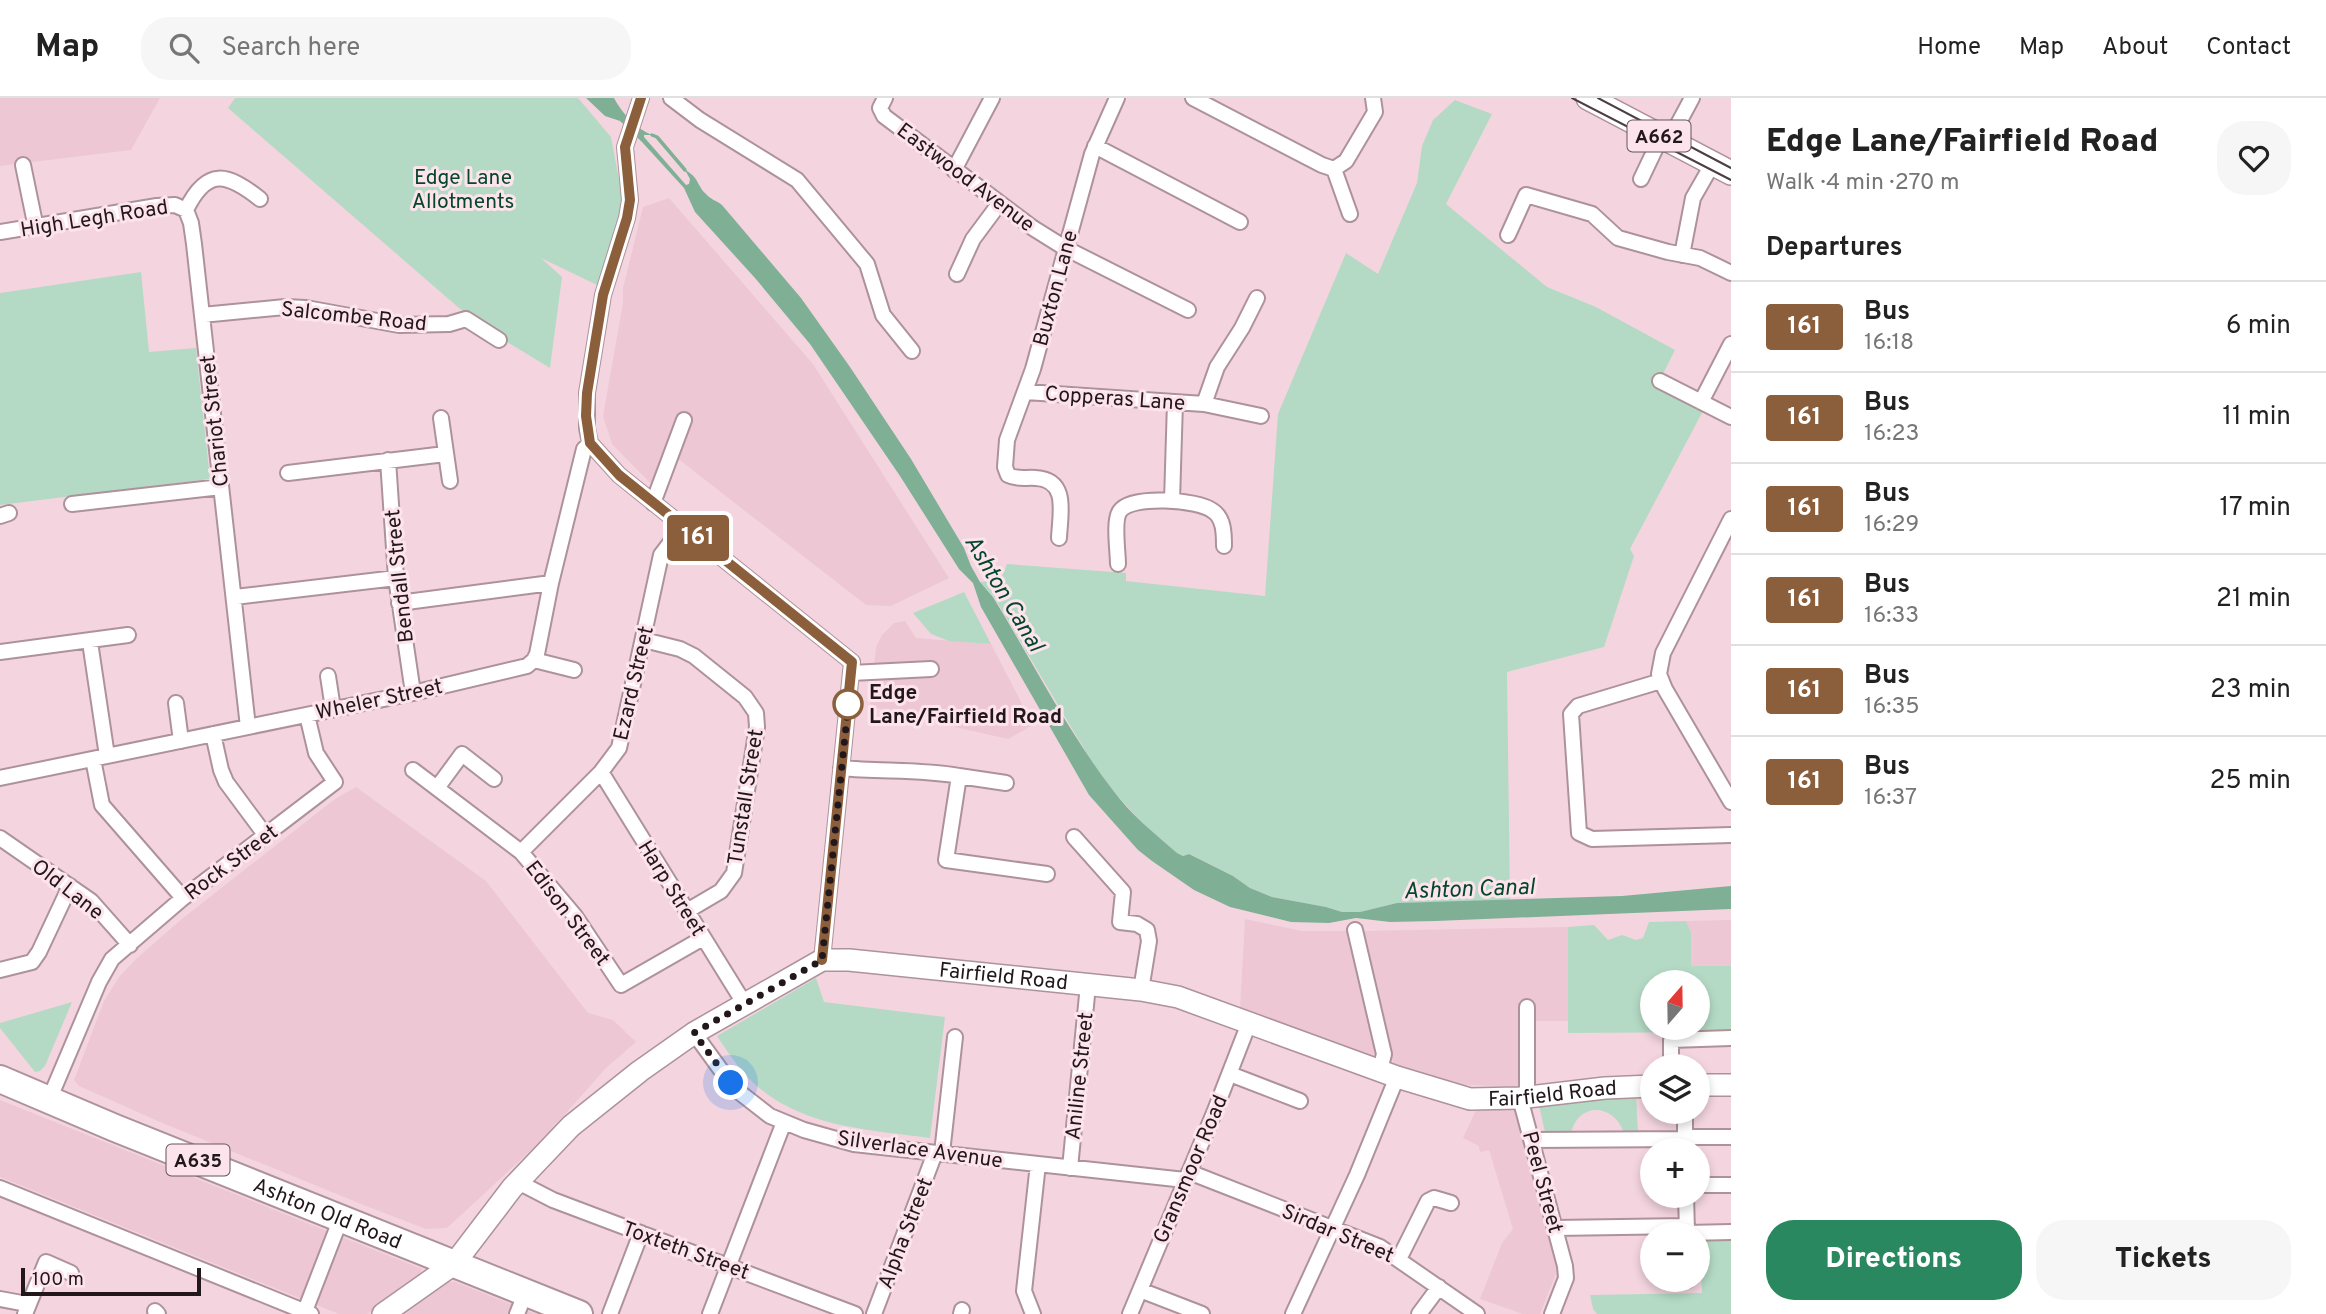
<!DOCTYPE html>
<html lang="en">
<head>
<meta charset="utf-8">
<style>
	:root { --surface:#fff; --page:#f6f6f6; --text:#222; --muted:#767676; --line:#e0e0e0; --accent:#2a8860 }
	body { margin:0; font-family:Overpass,sans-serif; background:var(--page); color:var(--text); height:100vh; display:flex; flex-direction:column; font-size:26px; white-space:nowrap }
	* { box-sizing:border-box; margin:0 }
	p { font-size:23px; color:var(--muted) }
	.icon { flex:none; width:38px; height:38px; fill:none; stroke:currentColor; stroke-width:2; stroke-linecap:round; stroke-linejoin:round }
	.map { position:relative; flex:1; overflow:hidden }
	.sheet { display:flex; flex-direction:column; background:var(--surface); width:595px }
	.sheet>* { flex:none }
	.badge { padding:0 14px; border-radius:5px; font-size:24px; line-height:46px }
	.needle { width:46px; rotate:20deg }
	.tools { position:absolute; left:1640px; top:872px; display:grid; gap:14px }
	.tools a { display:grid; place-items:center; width:70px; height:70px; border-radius:50%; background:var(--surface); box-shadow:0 4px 10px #0003; font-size:35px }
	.scale { position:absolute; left:21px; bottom:18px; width:180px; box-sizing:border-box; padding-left:7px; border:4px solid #22171b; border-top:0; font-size:19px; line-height:24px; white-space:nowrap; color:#22171b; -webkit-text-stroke:5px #fde4ec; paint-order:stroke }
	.you { position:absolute; width:35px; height:35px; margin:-18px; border:5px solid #fff; border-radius:50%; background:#1a73e8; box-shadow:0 0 0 10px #1a73e833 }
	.map>.badge { position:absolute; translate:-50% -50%; box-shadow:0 0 0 4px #fff }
	h2 { padding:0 35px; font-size:26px; line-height:63px }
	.round { display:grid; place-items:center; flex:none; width:74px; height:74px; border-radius:28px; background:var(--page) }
	.overview { display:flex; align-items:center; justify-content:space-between; height:119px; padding:0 35px }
	h1 { font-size:33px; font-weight:800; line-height:52px }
	.action { display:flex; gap:14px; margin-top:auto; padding:14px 35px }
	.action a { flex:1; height:80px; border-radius:28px; background:var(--accent); color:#fff; font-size:28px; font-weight:800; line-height:80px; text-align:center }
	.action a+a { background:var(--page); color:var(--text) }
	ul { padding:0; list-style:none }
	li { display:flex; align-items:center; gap:21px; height:91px; padding:0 35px; border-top:2px solid var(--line) }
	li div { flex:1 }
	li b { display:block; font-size:26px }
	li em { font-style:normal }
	li .badge { min-width:77px; font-weight:700; text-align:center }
	header { display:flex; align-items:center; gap:42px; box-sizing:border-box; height:98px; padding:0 35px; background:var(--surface); border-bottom:2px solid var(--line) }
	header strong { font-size:33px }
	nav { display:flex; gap:38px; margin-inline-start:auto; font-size:24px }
	.search { width:490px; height:63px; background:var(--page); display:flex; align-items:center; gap:18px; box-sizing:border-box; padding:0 24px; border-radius:28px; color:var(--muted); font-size:26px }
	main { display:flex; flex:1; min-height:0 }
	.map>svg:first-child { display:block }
	.built { fill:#edc7d3 }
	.green { fill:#b4dac5; fill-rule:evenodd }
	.water { fill:#7fb096 }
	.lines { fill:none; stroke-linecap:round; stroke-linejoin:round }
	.stream { stroke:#7fb096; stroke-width:3.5 }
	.street-casing { stroke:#ae929a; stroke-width:18 }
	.secondary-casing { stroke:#ae929a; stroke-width:24 }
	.primary-casing { stroke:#ae929a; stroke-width:26 }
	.highway-casing { stroke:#ae929a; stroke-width:30 }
	.street { stroke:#fff; stroke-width:14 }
	.secondary { stroke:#fff; stroke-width:21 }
	.primary { stroke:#fff; stroke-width:23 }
	.highway { stroke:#fff; stroke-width:26 }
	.tram { stroke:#4d3e44; stroke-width:2 }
	.line-casing { stroke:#fff; stroke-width:16 }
	.line { stroke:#8b5e3c; stroke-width:10 }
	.walk { stroke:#22171b; stroke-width:7; stroke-dasharray:0 12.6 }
	.stop-dot { fill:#fff; stroke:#8b5e3c; stroke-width:3.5 }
	.labels { text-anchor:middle; stroke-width:6; stroke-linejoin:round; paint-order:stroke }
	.shield { fill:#fde4ec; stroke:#64545a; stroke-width:2 }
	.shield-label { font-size:19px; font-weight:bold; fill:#22171b }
	.park-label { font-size:21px; fill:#05462d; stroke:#fde4ec }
	.street-label { font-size:21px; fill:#22171b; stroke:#fde4ec }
	.stop-label { font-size:21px; font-weight:bold; fill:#22171b; stroke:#fde4ec; text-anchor:start }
	.water-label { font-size:23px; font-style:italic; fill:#04452d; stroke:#fde4ec }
</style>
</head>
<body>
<header>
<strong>Map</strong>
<div class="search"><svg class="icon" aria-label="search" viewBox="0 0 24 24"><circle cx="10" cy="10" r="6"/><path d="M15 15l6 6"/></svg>Search here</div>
<nav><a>Home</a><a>Map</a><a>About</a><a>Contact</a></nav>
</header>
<main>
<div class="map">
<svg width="1731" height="1216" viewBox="0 0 1731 1216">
	<rect width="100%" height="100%" fill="#f4d5df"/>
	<!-- built -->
	<path class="built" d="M0 0H160L131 52 0 68Z
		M669 100 813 266 949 480 891 508 866 507 677 360 664 399 612 346 603 318 623 205V190L643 109Z
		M905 523 916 540 991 546 1033 627 1008 641 955 629V624L870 609 876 549 882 537 894 525Z
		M356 689 486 783 588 915 613 922 636 944 606 970 542 1042 447 1130 426 1131 366 1108 160 1024 79 988 74 982 104 903 119 879 136 861 183 820 335 701Z
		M1245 821 1302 833H1347L1379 954 1370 958 1240 911Z
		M1731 822V868H1691V834L1686 823Z
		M1568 829V923H1520L1519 989 1448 986 1394 969 1362 833Z
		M0 1002 422 1171 418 1182 367 1216H339L0 1079Z
		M1477 1010H1516L1558 1171 1540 1216H1523L1480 1201 1502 1145 1513 1131 1489 1052 1480 1054 1479 1048 1463 1040Z
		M449 1184H455L536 1216H403Z"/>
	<!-- green -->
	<path class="green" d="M235 0H578L611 39 623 103 619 123 597 187 541 160 562 179 550 270 507 244 459 210 228 10Z
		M1455 2 1492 16 1446 106 1547 189 1596 209 1675 252 1657 288 1704 311 1630 451 1634 458 1604 549 1507 574 1510 803 1397 805 1360 814H1342L1326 809 1272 799 1250 790 1233 778 1189 756 1183 758 1177 755 1144 727 1113 693 1090 661 994 499 980 484 1000 483 1007 466 1126 475V483L1265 498 1278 316 1346 155 1378 176 1417 85 1422 48 1433 22Z
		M141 174 149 254 196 250 210 381 0 407V195Z
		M964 494 991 546 949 543 931 536 913 515Z
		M1686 823 1691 834V868H1731V934L1568 935V829L1594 827 1608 842 1622 837 1636 842 1643 840 1649 824ZM1652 884H1698V929H1652Z
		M816 880 824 904 945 919 930 1040C863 1031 790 1029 742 973 733 962 725 950 717 938Z
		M72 904 45 968 40 973 35 974 0 930V925Z
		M1636 998 1638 1036 1624 1035C1614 1006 1579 1003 1571 1035L1545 1034 1539 1008Z
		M1731 1142V1216H1597L1593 1211 1590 1197 1702 1195 1700 1143Z"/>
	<!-- water -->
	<path class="water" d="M586 0H614C622 15 636 31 652 37H644V39L686 87 689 86 690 81 685 72C699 79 697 88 706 96 710 101 717 103 722 107L801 200 850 269 911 361 964 450 971 468 980 484 993 499C1031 561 1068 634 1112 691 1130 716 1154 735 1177 755L1183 758 1189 756 1233 778 1250 790 1272 799 1326 809 1342 814H1360L1397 805 1622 798 1731 788V811L1436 823 1390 824 1356 820 1329 825 1291 824 1230 809 1194 792 1152 763 1138 752 1089 697 981 509 973 485 959 471 900 378 810 246 755 180 695 114 684 90 642 44 620 23 605 18Z"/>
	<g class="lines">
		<!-- stream -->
		<path class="stream" d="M652 37 657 39 685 72"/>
		<!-- street casing -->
		<g class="street-casing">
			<path id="street" d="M641 0 625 49 630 102 627 120 603 197 587 295V330L590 345 619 377 852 564 822 862
				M671 0 700 22 797 82 867 166 883 217 912 253
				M885 0 880 10 884 18 1033 130 1065 150 1188 212
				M1193 0 1322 67 1334 71 1350 116
				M1669 43 1692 0
				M1095 48 1240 124
				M23 67 36 130
				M1334 71 1346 63 1375 14 1373 0
				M954 72 992 0
				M1641 81 1661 39
				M0 134 157 108 175 107 186 112
				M1508 137 1526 97 1592 116 1618 140 1668 154 1700 160 1731 175
				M1682 157 1693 100 1713 65
				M957 176 973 141 999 106
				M202 217 285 209 306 210 399 227 449 226 466 221 499 242
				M1660 283 1731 319
				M1026 294 1204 306 1261 318
				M1701 304 1731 246
				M1204 306 1217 269 1242 230 1257 200
				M441 320 450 383
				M388 362 396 480 413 595
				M288 375 445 356
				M1172 403 1175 304
				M653 405 684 322
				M72 406 221 389
				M0 418 9 415
				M1731 421 1663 555 1659 576 1665 591 1731 704
				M1059 440C1060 416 1069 382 1036 380 1026 379 1018 382 1008 377L1005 369 1007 342 1033 271 1092 56 1117 0
				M1118 466C1118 454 1113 422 1120 413 1131 397 1198 401 1213 413 1224 420 1224 436 1224 448
				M235 499 396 480
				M399 505 551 485
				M644 542 680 551 694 558 745 599 756 615 757 629 734 775 721 793 687 813
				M90 544 107 658
				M0 554 128 537
				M534 562 574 572
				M851 575 931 571
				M328 578 333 611
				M1661 583 1578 608 1571 616 1579 735 1592 741 1731 737
				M176 605 181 643
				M248 629 194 146 191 125 186 112C207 69 227 75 260 101
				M213 636 221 672 226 684 266 738
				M93 661 102 707 183 800
				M841 670C881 674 920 671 959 678L946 762 1047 776
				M413 672 521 754 575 818 621 887 703 840
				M601 674 744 905
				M959 678 1006 685
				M0 680 413 595 527 568 534 562 537 556 551 485 584 351 590 345
				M437 690 462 656 494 681
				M1074 739 1123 794 1120 824 1137 826 1147 832 1149 843 1141 892
				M0 740 91 803 130 847
				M521 754 601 674 619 650 661 457 683 428
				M1355 832 1384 956 1380 972
				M0 872 32 864 39 854 70 788
				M694 935 734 990 770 1018 804 1032 854 1046 1185 1082
				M1671 968V942L1731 940
				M1230 976 1300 1003
				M1520 1000 1565 1168 1566 1180 1552 1216
				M1527 1000V909
				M49 1002 99 884 112 861 183 800 335 684 316 655 307 617
				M1685 1013V1052
				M1685 1039H1731
				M1532 1042 1685 1041
				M942 1055 955 939
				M1070 1070 1088 887
				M1189 1074 1380 1149 1477 1216
				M518 1084 553 1102 855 1216
				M1698 1087H1731
				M0 1090 311 1216
				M1686 1097 1687 1134
				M1555 1130 1686 1128
				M1687 1135 1731 1134
				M1399 1161 1428 1103 1434 1100 1451 1105
				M1688 1181V1182
				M1140 1192 1202 1216
				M0 1201 27 1206
				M155 1213 158 1216
				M305 1213 341 1120
				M25 1216 46 1164 71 1175
				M517 1216 525 1196
				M610 1216 641 1135
				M710 1216 784 1024
				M874 1216 935 1055
				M961 1216 962 1212
				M1033 1216 1024 1193 1038 1066
				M1130 1216 1214 1015 1249 925
				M1293 1216 1357 1077 1397 979
				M1419 1216 1439 1189"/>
		</g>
		<!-- secondary casing -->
		<g class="secondary-casing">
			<g id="secondary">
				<path d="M1698 987H1731"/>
				<path id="s1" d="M383 1216 454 1166 512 1090 571 1028 640 973 694 935 822 862H849L1141 892 1178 899 1397 979 1470 1001 1520 1000 1605 990 1652 988"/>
			</g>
		</g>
		<!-- primary casing -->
		<g class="primary-casing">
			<path id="primary" d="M1588 0 1731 75"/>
		</g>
		<!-- highway casing -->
		<g class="highway-casing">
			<g id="highway">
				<path id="s2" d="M0 981 115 1030 579 1216"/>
			</g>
		</g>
		<!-- street -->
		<use href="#street" class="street"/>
		<!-- secondary -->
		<use href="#secondary" class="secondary"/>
		<!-- primary -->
		<use href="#primary" class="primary"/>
		<!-- highway -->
		<use href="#highway" class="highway"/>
		<!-- tram -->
		<path class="tram" d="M1572 0 1731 82
			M1598 0 1731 70"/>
	</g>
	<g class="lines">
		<!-- line casing -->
		<g class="line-casing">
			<path id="line" d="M641 0 625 49 630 102 627 120 603 197 587 295 586 318 590 345 619 377 852 564 822 862"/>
		</g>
		<!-- line -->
		<use href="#line" class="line"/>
		<!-- walk -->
		<path class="walk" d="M731 985 694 935 822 862 849 599 848 606"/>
	</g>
	<!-- markers -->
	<circle class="stop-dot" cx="848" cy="606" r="14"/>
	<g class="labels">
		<!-- shield labels -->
		<g class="shield">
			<rect x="1627.5" y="22.5" width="63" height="31" rx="5"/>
			<rect x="166.5" y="1046.5" width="63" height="31" rx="5"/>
		</g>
		<g class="shield-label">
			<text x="1659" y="45">A662</text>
			<text x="198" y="1069">A635</text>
		</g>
		<!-- park labels -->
		<g class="park-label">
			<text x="463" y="86">Edge Lane<tspan x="463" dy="24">Allotments</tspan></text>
		</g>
		<!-- street labels -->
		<g class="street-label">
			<text transform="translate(966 79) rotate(37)" y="7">Eastwood Avenue</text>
			<text transform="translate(94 120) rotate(-9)" y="7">High Legh Road</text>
			<text transform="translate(1055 190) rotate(-75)" y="7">Buxton Lane</text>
			<text transform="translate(354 218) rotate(6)" y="7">Salcombe Road</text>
			<text transform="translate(1115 300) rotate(4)" y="7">Copperas Lane</text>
			<text transform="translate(214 323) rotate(-96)" y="7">Chariot Street</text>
			<text transform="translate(399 478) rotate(-96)" y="7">Bendall Street</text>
			<text transform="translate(633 585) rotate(-77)" y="7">Ezard Street</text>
			<text transform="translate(379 601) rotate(-12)" y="7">Wheler Street</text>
			<text transform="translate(745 699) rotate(-81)" y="7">Tunstall Street</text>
			<text transform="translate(231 764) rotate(-37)" y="7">Rock Street</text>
			<text transform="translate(672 790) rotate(58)" y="7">Harp Street</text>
			<text transform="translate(68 791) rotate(38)" y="7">Old Lane</text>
			<text transform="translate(568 815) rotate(53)" y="7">Edison Street</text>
			<text dy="7" stroke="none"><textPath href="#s1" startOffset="752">Fairfield Road</textPath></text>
			<text transform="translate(1079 978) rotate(-84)" y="7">Aniline Street</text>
			<text dy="7" stroke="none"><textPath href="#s1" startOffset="1320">Fairfield Road</textPath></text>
			<text transform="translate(920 1051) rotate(8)" y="7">Silverlace Avenue</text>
			<text transform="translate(1190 1071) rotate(-67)" y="7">Gransmoor Road</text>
			<text transform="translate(1543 1084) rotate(75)" y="7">Peel Street</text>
			<text dy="7" stroke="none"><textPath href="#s2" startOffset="354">Ashton Old Road</textPath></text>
			<text transform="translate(905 1135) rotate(-69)" y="7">Alpha Street</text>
			<text transform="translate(1338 1135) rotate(23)" y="7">Sirdar Street</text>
			<text transform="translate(686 1152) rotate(20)" y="7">Toxteth Street</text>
		</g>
		<!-- stop labels -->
		<g class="stop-label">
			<text x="869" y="601">Edge<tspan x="869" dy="24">Lane/Fairfield Road</tspan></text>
		</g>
		<!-- water labels -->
		<g class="water-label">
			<text transform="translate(1005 495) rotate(59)" y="8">Ashton Canal</text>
			<text transform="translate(1469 790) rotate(-2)" y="8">Ashton Canal</text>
		</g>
	</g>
</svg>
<div class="tools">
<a><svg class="needle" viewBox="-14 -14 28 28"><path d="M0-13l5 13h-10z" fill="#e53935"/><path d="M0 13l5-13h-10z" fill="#767676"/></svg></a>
<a><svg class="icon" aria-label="layers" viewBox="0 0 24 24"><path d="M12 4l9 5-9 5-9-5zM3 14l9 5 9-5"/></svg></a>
<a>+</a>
<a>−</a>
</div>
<div class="scale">100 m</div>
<div class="you" style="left:731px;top:985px"></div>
<b class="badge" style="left:698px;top:440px;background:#8b5e3c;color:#fff">161</b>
</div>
<section class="sheet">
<div class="overview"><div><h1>Edge Lane/Fairfield Road</h1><p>Walk · 4 min · 270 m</p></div><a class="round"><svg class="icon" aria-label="heart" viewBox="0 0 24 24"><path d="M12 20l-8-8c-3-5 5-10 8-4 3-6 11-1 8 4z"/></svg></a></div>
<h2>Departures</h2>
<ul>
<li><span class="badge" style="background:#8b5e3c;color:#fff">161</span><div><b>Bus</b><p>16:18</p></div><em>6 min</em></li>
<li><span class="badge" style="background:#8b5e3c;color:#fff">161</span><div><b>Bus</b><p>16:23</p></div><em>11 min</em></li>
<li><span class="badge" style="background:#8b5e3c;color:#fff">161</span><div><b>Bus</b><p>16:29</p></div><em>17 min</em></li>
<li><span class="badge" style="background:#8b5e3c;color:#fff">161</span><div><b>Bus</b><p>16:33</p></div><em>21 min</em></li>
<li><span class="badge" style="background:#8b5e3c;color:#fff">161</span><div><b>Bus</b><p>16:35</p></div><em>23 min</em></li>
<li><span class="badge" style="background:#8b5e3c;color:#fff">161</span><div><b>Bus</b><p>16:37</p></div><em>25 min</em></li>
</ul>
<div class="action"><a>Directions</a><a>Tickets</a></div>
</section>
</main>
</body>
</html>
